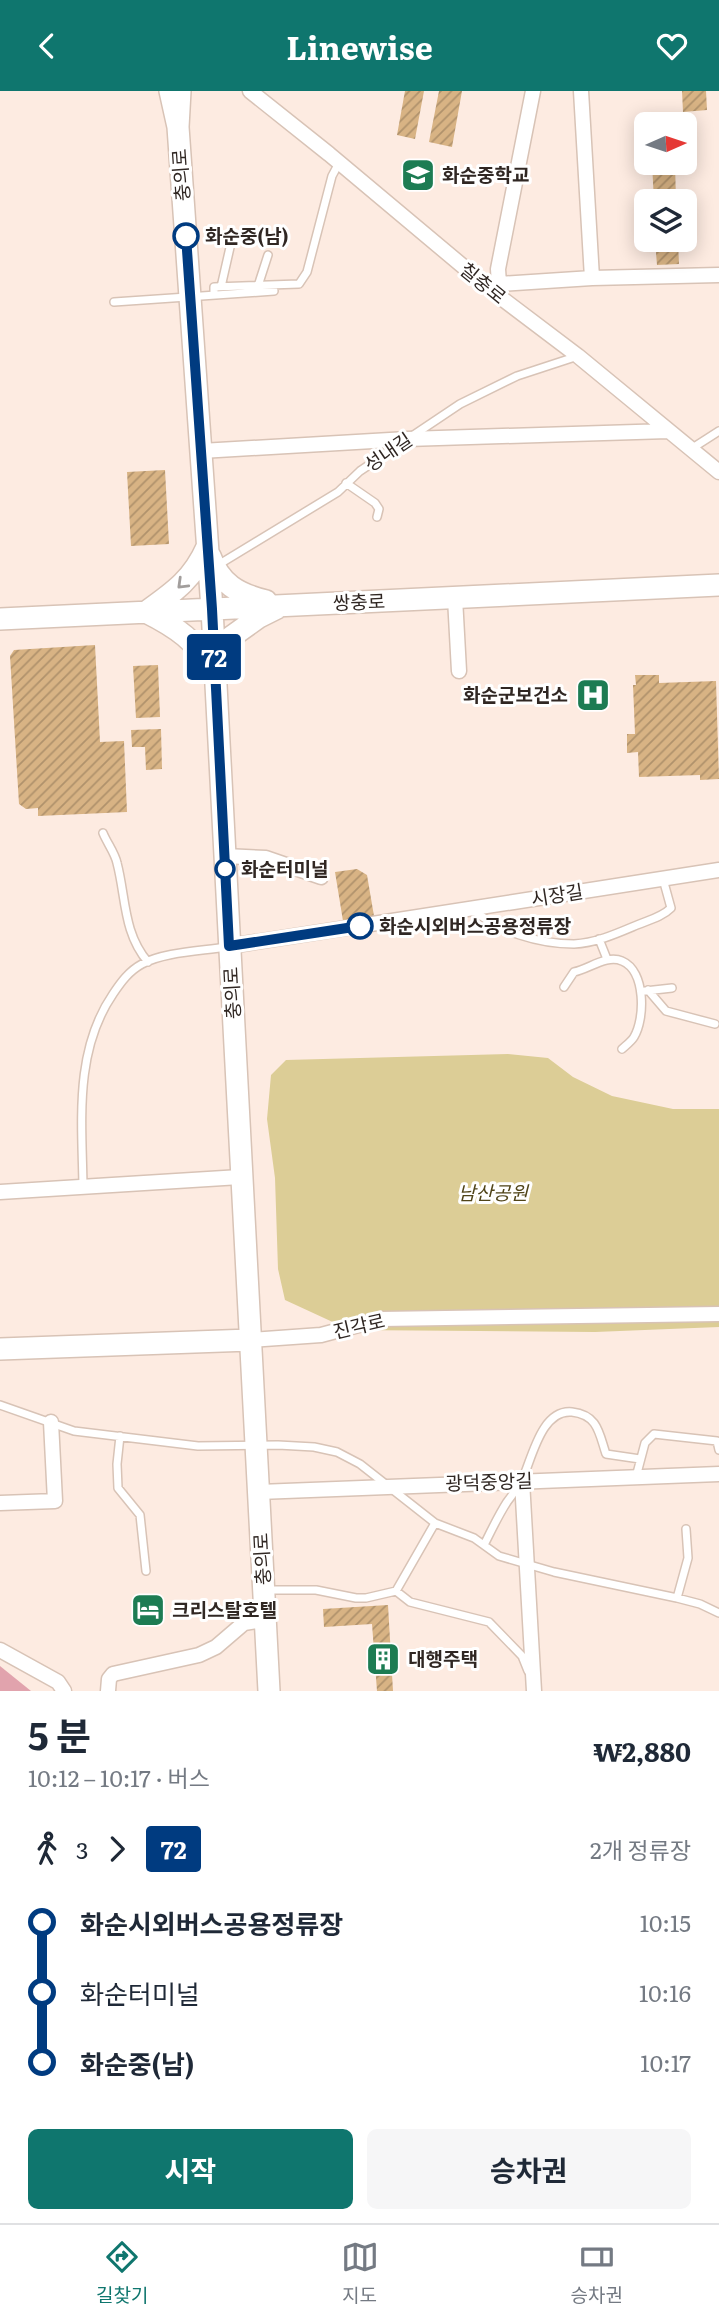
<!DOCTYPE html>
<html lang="ko">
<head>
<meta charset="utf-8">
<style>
	:root { --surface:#fff; --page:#f6f6f7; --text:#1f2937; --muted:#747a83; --line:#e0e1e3; --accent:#0f766e }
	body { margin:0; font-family:Literata,"Noto Sans KR",serif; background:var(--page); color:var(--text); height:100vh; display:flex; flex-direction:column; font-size:26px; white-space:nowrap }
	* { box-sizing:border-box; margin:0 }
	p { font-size:23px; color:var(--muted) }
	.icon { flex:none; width:38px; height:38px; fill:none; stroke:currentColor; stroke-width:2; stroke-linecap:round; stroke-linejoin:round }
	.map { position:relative; height:1600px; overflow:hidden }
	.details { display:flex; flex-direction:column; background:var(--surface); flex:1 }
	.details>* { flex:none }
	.badge { padding:0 14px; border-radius:5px; font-size:24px; line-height:46px }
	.needle { width:46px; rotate:87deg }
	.tools { position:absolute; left:634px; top:21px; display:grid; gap:14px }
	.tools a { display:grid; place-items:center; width:63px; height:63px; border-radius:10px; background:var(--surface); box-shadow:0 4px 18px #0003; font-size:35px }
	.map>.badge { position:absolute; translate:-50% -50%; box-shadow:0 0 0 4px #fff }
	.legs { display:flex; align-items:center; gap:10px; height:77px; padding:0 28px; font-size:23px }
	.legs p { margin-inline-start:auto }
	.headline { display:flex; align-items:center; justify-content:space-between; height:119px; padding:0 28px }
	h1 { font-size:38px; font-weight:700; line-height:52px }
	.action { display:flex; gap:14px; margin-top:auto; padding:14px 28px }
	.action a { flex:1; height:80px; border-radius:10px; background:var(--accent); color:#fff; font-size:28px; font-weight:700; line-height:80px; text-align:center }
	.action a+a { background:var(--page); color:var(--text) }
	ul { padding:0 28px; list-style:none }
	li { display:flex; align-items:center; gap:24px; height:70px; font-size:26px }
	li i { display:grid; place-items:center; width:10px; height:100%; margin:0 9px; background:currentColor }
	li i::after { content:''; width:18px; height:18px; margin:-9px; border:5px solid; border-radius:50%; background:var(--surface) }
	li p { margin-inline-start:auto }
	li:first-child i { background:linear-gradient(#0000 50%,currentColor 0) }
	li:last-child i { background:linear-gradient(currentColor 50%,#0000 0) }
	header { display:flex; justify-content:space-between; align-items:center; height:91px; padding:0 28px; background:var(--accent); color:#fff; font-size:32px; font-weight:700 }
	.dock { display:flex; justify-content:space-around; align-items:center; height:98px; border-top:2px solid var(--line); background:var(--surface); font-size:19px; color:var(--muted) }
	.dock a { display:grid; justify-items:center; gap:4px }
	.dock .active { color:var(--accent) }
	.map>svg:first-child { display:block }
	.green { fill:#dccd96 }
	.water { fill:#e1a3ad }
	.building { fill:url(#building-hatch) }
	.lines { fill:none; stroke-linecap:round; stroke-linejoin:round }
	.lane-casing { stroke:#d8c3b6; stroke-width:10 }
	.street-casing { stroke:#d8c3b6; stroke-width:17 }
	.secondary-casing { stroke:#d8c3b6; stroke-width:24 }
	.lane { stroke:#fff; stroke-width:7 }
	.street { stroke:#fff; stroke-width:14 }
	.secondary { stroke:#fff; stroke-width:21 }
	.oneway { stroke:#a29e9c }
	.line-1-casing { stroke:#fff; stroke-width:16 }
	.line-1 { stroke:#003b80; stroke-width:10 }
	.stop-1-dot { fill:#fff; stroke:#003b80; stroke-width:3.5 }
	.labels { text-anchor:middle; stroke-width:6; stroke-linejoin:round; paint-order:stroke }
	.street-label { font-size:19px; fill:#302723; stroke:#fff }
	.poi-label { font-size:19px; font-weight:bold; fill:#302723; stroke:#fff; text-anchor:start }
	.stop-label { font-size:19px; font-weight:bold; fill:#302723; stroke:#fff; text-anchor:start }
	.park-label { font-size:19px; font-style:italic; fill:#504418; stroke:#fff }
</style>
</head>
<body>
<header><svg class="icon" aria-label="back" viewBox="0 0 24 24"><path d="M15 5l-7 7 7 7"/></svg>Linewise<svg class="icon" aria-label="heart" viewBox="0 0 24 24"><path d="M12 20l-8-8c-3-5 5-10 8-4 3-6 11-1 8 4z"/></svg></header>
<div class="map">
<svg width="719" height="1600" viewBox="0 0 719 1600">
	<defs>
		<pattern id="building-hatch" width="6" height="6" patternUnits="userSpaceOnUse" patternTransform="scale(1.75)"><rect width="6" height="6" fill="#d8b384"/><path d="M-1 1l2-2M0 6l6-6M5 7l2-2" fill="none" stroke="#b0926c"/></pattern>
	</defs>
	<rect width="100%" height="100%" fill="#fdebe1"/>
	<!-- green -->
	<path class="green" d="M508 963 548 967 573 986 612 1005 673 1018H719V1236L595 1241 350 1239 285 1209 278 1178 275 1087 267 1028 271 984 286 969Z"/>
	<!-- water -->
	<path class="water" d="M0 1575 31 1600H0Z"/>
	<!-- building -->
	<path class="building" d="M405 0H424L415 48 397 44Z
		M439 0H462L452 56 429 51Z
		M682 0H706L707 19 683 21Z
		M652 72H675L676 110H654Z
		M655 149H678L679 173 657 174Z
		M165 379 169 453 131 455 127 381Z
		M95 554 100 651 124 650 127 721 38 725V717L26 718 19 713 10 565 14 559Z
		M158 574 160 626 136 627 133 575Z
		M635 584H659V592L716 590 719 688 700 689V684L639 686 638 661 627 662V643H635L633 594H636Z
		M161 638 162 678 146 679 145 656H132L131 639Z
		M357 778 367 784 374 825 343 830 335 781Z
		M388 1514 393 1600H377L372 1533 324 1536 323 1518Z"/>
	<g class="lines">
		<!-- lane casing -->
		<g class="lane-casing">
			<path id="lane" d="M258 195 268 164
				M221 196 231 152
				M214 204V196L299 193 307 181 332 85 339 72
				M114 211 274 200
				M691 358 719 340
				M346 392 375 412 379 418 377 426
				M218 474 338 401 360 380 460 313 517 285 578 265
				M103 742C107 752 115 762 117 772 126 806 123 842 148 871
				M472 818C499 841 539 853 574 853 596 852 618 842 637 834 649 829 662 826 671 817L663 788
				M599 848 607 868
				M564 896 574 881C589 878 607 863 622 870 646 880 645 928 634 946 631 951 625 955 622 958
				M648 899 666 920 715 933
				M645 900 672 897
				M83 1095C82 1030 74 960 113 903 121 891 129 880 142 873 164 861 202 860 226 856
				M0 1314 74 1340 198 1355 278 1354 314 1356 337 1361 360 1373 435 1432
				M120 1345 117 1373 118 1397 140 1424 146 1480
				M636 1386 645 1352 654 1343 717 1350 719 1359
				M484 1454C491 1440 498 1425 507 1411 512 1404 518 1397 522 1389 532 1368 541 1318 572 1321 598 1324 599 1342 606 1363L640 1368
				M266 1499H316L356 1507H366L396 1500 435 1432 474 1447 499 1465 554 1481 677 1507 700 1513 719 1522
				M396 1500 410 1511 489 1531 522 1565 528 1580
				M677 1507 688 1467 686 1438"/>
		</g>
		<!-- street casing -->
		<g class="street-casing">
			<path id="street" d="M250 0 329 63 496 203 578 265 719 381
				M581 0 592 187
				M499 193 498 178 533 0
				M496 203 499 193 592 187 719 184
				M201 360 407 348 668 340
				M455 507 459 580
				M225 765 266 767 321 786
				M230 855 719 779
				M0 1101 240 1086
				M250 1249 321 1244 381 1228 719 1223
				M522 1390 534 1600
				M259 1401 719 1383
				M0 1412 55 1410 51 1331
				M0 1559 58 1591 64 1600
				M108 1600 109 1588 113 1583 199 1564 216 1556 244 1532 265 1529"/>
		</g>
		<!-- secondary casing -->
		<g class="secondary-casing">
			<path id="secondary" d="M170 0 178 36 180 0
				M178 36 212 518 269 1600
				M207 456C193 488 174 501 146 521 180 538 193 549 215 579L231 546 259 526 277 517
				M210 465C220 493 238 503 266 510
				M0 528 719 494
				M0 1258 250 1249"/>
		</g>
		<!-- lane -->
		<use href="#lane" class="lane"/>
		<!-- street -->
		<use href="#street" class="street"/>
		<!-- secondary -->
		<use href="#secondary" class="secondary"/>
	</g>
	<!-- one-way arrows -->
	<defs><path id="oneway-chevron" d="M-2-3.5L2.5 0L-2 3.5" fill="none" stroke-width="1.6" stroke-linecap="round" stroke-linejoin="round" transform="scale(1.75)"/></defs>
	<use class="oneway" href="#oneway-chevron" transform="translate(182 493) rotate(136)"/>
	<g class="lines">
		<!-- line-1 casing -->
		<g class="line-1-casing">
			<path id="line-1" d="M186 145 212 518 229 855 360 835"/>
		</g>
		<!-- line-1 -->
		<use href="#line-1" class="line-1"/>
	</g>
	<!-- icons -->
	<defs>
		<g id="school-square" transform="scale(1.75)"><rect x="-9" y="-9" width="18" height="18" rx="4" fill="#1d7c53" stroke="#fff"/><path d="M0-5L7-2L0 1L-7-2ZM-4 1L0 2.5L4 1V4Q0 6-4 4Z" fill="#fff"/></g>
		<g id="hospital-square" transform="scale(1.75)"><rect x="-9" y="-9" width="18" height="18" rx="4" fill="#1d7c53" stroke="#fff"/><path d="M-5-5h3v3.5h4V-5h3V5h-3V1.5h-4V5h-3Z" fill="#fff"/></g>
		<g id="hotel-square" transform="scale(1.75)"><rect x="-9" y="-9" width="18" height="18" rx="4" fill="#1d7c53" stroke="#fff"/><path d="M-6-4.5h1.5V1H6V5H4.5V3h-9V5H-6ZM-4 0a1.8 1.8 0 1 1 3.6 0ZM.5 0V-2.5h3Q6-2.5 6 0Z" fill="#fff"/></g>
		<g id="building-square" transform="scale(1.75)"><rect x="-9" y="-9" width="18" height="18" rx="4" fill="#1d7c53" stroke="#fff"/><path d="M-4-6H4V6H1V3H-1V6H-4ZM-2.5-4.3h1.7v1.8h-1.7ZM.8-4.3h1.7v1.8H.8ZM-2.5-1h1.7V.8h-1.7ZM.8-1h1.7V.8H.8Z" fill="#fff"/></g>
	</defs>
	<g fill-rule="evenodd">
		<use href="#school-square" x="418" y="84"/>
		<use href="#hospital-square" x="593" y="604"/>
		<use href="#hotel-square" x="148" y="1519"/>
		<use href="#building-square" x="383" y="1568"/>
	</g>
	<!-- markers -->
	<g class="stop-1-dot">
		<circle cx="186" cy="145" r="12"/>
		<circle cx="225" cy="778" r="9"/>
		<circle cx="360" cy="835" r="12"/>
	</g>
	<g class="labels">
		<!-- street labels -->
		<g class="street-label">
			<text transform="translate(181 84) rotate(-94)" y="7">충의로</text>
			<text transform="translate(483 192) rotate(39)" y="7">칠충로</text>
			<text transform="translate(388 361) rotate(-34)" y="7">성내길</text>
			<text transform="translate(359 511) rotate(-2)" y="7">쌍충로</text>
			<text transform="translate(557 804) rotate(-9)" y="7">시장길</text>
			<text transform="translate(232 902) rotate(-93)" y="7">충의로</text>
			<text transform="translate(359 1235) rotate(-13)" y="7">진각로</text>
			<text transform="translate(489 1391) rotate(-2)" y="7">광덕중앙길</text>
			<text transform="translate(262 1468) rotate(-93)" y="7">충의로</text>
		</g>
		<!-- poi labels -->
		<g class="poi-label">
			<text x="442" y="91">화순중학교</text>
			<text x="568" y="611" text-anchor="end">화순군보건소</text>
			<text x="172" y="1526">크리스탈호텔</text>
			<text x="408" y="1575">대행주택</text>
		</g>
		<!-- stop labels -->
		<g class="stop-label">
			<text x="205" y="152">화순중(남)</text>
			<text x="241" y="785">화순터미널</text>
			<text x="379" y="842">화순시외버스공용정류장</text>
		</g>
		<!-- park labels -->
		<g class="park-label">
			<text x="493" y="1109">남산공원</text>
		</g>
	</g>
</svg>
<div class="tools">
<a><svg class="needle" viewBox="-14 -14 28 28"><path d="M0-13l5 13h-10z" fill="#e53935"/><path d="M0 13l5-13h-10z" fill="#747a83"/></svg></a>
<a><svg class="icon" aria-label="layers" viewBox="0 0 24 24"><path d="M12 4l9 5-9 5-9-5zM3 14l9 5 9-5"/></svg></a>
</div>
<b class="badge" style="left:214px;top:566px;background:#003b80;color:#fff">72</b>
</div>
<section class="details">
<div class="headline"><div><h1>5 분</h1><p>10:12 – 10:17 · 버스</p></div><b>₩2,880</b></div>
<div class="legs"><svg class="icon" aria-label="walk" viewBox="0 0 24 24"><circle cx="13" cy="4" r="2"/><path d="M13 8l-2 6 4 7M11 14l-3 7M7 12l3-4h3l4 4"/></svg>3<svg class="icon" aria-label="forward" viewBox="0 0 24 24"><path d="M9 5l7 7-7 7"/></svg><b class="badge" style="background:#003b80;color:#fff">72</b><p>2개 정류장</p></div>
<ul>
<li><i style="color:#003b80"></i><b>화순시외버스공용정류장</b><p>10:15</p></li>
<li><i style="color:#003b80"></i><span>화순터미널</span><p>10:16</p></li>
<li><i style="color:#003b80"></i><b>화순중(남)</b><p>10:17</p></li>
</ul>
<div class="action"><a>시작</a><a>승차권</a></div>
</section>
<nav class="dock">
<a class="active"><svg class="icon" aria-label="directions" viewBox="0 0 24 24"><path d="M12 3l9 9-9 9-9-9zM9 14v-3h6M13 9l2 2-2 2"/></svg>길찾기</a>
<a><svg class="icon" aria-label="map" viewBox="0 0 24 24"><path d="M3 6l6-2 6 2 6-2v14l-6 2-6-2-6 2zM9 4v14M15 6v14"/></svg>지도</a>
<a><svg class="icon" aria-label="tickets" viewBox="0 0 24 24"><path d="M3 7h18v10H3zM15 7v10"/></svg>승차권</a>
</nav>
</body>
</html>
